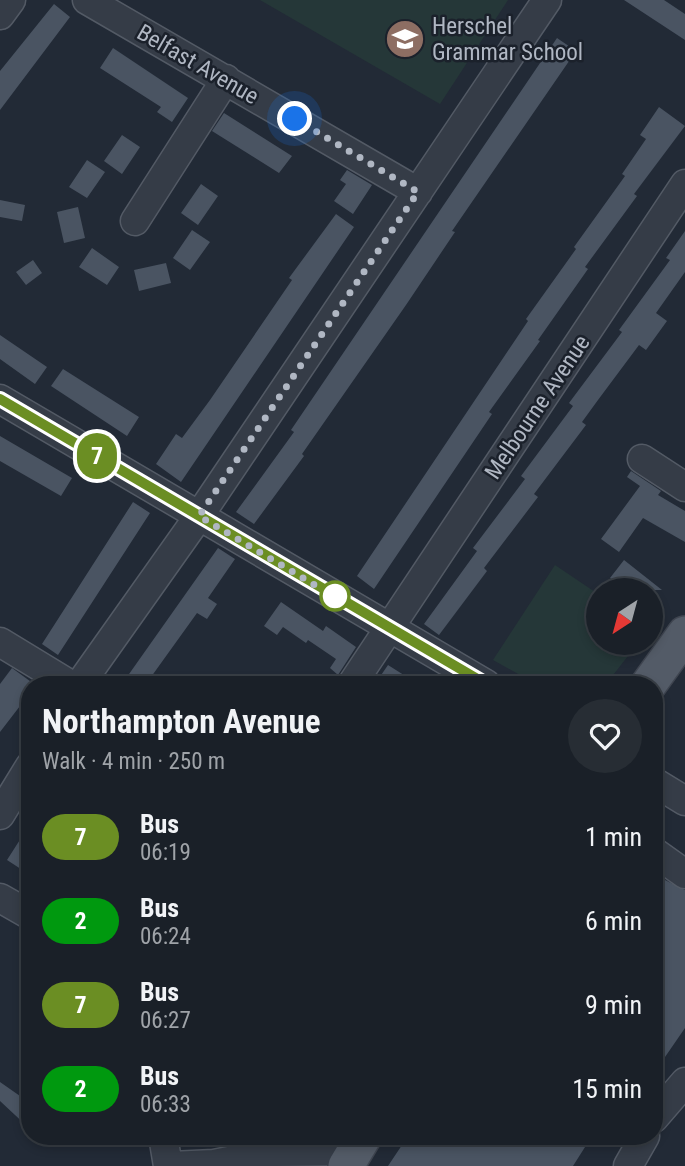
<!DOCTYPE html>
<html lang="en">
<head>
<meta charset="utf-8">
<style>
	:root { --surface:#1a2028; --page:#272d34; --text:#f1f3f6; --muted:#9fa3a8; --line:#383e45 }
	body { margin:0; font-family:"Roboto Condensed",sans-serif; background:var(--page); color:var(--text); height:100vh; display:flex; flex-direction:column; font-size:26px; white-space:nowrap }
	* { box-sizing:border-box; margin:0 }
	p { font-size:23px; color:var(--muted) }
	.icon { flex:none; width:38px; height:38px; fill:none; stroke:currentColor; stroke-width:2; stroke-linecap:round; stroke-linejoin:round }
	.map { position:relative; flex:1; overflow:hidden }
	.drawer { position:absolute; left:21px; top:676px; width:642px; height:469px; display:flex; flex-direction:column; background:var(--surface); border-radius:28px; box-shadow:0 4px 10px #0003,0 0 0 2px var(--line) }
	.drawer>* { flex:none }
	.badge { padding:0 14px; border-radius:23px; font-size:24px; line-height:46px }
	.needle { width:46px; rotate:216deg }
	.fabs { position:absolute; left:586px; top:578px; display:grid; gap:14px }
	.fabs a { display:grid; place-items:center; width:77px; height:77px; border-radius:50%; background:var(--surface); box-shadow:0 4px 10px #0003,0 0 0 2px var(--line); font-size:35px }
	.you { position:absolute; width:35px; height:35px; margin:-18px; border:5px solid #fff; border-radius:50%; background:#1a73e8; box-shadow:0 0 0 10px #1a73e833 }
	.map>.badge { position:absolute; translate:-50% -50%; box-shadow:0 0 0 4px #fff }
	.round { display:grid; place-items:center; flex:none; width:74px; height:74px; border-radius:37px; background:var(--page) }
	.summary { display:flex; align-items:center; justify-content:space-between; height:119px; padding:0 21px }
	h1 { font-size:33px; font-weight:700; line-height:52px }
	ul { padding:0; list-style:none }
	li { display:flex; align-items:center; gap:21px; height:84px; padding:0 21px }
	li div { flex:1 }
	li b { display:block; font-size:26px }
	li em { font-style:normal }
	li .badge { min-width:77px; font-weight:700; text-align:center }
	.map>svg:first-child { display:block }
	.green { fill:#253738 }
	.building { fill:#4a5462 }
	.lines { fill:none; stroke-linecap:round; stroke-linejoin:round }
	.minor-casing { stroke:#535a65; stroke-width:31 }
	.major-casing { stroke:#3f4550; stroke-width:38 }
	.minor { stroke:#353c47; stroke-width:28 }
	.major { stroke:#535b67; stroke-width:35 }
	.line-casing { stroke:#fff; stroke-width:16 }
	.line { stroke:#6b8e23; stroke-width:10 }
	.walk { stroke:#b0b7c3; stroke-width:7; stroke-dasharray:0 12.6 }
	.stop-dot { fill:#fff; stroke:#6b8e23; stroke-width:3.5 }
	.labels { text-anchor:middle; stroke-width:5; stroke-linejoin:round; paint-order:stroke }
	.poi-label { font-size:23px; fill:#b0b7c3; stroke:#1b212b; text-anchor:start }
	.street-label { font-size:23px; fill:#b0b7c3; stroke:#1b212b }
</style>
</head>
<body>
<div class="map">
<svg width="685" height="1166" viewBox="0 0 685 1166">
	<rect width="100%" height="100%" fill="#222a36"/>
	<!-- green -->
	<path class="green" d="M260 0H508L440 104Z
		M555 565 598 594V642H639L606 684H536L493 660Z"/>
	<!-- building -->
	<path class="building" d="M624 0H664L685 14V40Z
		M54 4 70 17 0 110V71Z
		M557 38 576 51 452 231 455 232 406 305 302 454 304 456 254 524 236 512 294 432 291 430Z
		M113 48 188 98 172 122 157 112 161 107 100 68Z
		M659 107 685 126 634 194 637 196 585 267 588 269 538 340 540 341 489 412 492 414 374 589 357 576 528 321 526 319 576 249 574 247 625 176 622 174 646 139 640 135Z
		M224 113 292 156 279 173 212 131Z
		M122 135 140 147 122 174 104 161Z
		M87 160 105 172 87 198 69 187Z
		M347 170 372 185 353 214 334 201 346 184 340 180Z
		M201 184 218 196 198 225 181 213Z
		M0 200 25 205 22 221 0 217Z
		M78 207 85 238 64 243 57 212Z
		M336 214 354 227 181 482 156 464 176 434 182 438 210 400 292 280 289 278Z
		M192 230 210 242 190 270 173 258Z
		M685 231V272L656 313 667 321 646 350 639 345 598 400 582 422 586 425 534 494 538 497 484 568 487 571 439 635 424 624 477 551 473 548 525 479 521 476 573 406 569 403 622 332 619 330 670 260 666 258Z
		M92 248 119 267 107 285 79 267Z
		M33 260 42 273 26 285 16 272Z
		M166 263 171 283 139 291 134 270Z
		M0 335 47 367 35 384 0 359Z
		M63 369 139 417 127 436 51 386Z
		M0 436 72 478 61 496 0 461Z
		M631 471 661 491 658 495 685 511V542L643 518 619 552 601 539 640 486 627 477Z
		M133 502 150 513 58 655 42 644Z
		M218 548 235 559 208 598 217 604 207 619 197 613 146 684H122Z
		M624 560 662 590H625L610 578Z
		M281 602 323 631 326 626 356 647 338 675 330 668 336 659 308 640 306 643 283 627 277 635 264 626Z
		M388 665 418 684H375Z
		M12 668 34 684H30V693L0 732V684Z
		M30 824V875L7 860Z
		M663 879 685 890V1028L654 1073V893Z
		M0 1082 30 1103V1129L0 1101Z
		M408 1136H592L573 1166H388Z"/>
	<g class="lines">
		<!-- minor casing -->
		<g class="minor-casing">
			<path id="minor" d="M87 0 418 192
				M0 15 11 0
				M135 221 226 79
				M0 399 486 684
				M642 459 685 487
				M0 642 69 684
				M80 684 199 516 547 0
				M352 684 685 184
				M654 782 685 801
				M0 815 30 766
				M654 852 685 874
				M0 898 30 915
				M654 1118 685 1082
				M163 1136 168 1166
				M171 1166 214 1164 274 1152 355 1151
				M628 1166 645 1136"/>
		</g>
		<!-- major casing -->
		<g class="major-casing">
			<path id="major" d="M649 684 685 634
				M346 1166 364 1136"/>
		</g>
		<!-- minor -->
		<use href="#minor" class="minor"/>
		<!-- major -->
		<use href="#major" class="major"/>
	</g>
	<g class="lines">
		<!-- line casing -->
		<g class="line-casing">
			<path id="line" d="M0 399 486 684"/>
		</g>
		<!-- line -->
		<use href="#line" class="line"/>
		<!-- walk -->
		<path class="walk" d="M295 119 418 192 199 516 345 603 335 596"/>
	</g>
	<!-- icons -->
	<defs>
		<g id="school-disc" transform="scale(2.0125)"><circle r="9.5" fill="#8d6e63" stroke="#1b212b"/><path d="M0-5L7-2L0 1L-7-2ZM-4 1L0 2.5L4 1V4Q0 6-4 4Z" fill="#fff"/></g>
	</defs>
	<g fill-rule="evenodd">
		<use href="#school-disc" x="405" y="39"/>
	</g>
	<!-- markers -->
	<circle class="stop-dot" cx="335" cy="596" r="14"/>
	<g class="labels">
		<!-- poi labels -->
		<g class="poi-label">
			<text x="432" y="34">Herschel<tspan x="432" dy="26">Grammar School</tspan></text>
		</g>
		<!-- street labels -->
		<g class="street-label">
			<text transform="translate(198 64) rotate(30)" y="8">Belfast Avenue</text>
			<text transform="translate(537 407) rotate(-56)" y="8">Melbourne Avenue</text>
		</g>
	</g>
</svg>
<div class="fabs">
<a><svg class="needle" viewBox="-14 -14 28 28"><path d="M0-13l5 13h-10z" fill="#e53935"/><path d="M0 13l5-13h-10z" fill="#9fa3a8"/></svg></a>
</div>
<div class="you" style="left:295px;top:119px"></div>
<b class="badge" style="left:97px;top:456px;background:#6b8e23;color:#fff">7</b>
<section class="drawer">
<div class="summary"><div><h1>Northampton Avenue</h1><p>Walk · 4 min · 250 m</p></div><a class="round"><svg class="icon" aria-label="heart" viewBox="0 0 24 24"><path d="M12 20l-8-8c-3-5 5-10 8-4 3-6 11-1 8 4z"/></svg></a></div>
<ul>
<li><span class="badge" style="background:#6b8e23;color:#fff">7</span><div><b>Bus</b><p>06:19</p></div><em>1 min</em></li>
<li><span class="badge" style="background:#00990f;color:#fff">2</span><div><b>Bus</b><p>06:24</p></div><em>6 min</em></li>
<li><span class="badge" style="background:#6b8e23;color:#fff">7</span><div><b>Bus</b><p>06:27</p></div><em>9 min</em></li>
<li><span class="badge" style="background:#00990f;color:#fff">2</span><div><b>Bus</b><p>06:33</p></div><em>15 min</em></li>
</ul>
</section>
</div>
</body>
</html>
